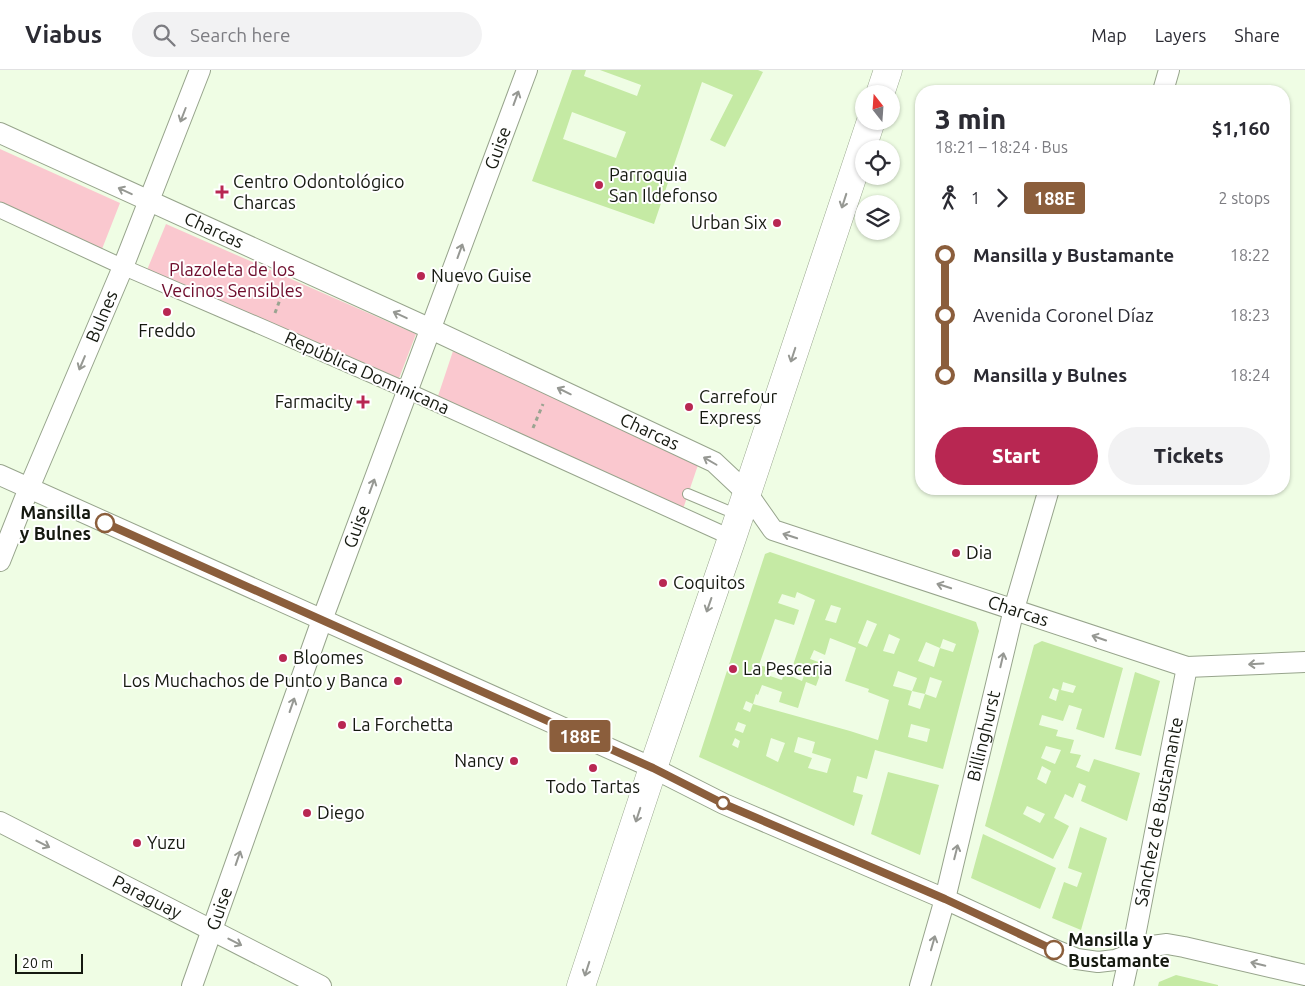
<!DOCTYPE html>
<html lang="en">
<head>
<meta charset="utf-8">
<style>
	:root { --surface:#fff; --page:#f2f2f3; --text:#2b2b33; --muted:#7c7c81; --line:#e1e1e2; --accent:#b82752 }
	body { margin:0; font-family:Ubuntu,sans-serif; background:var(--page); color:var(--text); height:100vh; display:flex; flex-direction:column; font-size:19px; white-space:nowrap }
	* { box-sizing:border-box; margin:0 }
	p { font-size:16px; color:var(--muted) }
	.icon { flex:none; width:28px; height:28px; fill:none; stroke:currentColor; stroke-width:2; stroke-linecap:round; stroke-linejoin:round }
	.map { position:relative; flex:1; overflow:hidden }
	.side { position:absolute; left:915px; top:15px; width:375px; height:410px; display:flex; flex-direction:column; background:var(--surface); border-radius:20px; box-shadow:0 1px 4px #0004 }
	.side>* { flex:none }
	.badge { padding:0 10px; border-radius:4px; font-size:18px; line-height:32px }
	.needle { width:32px; rotate:343deg }
	.tools { position:absolute; left:855px; top:15px; display:grid; gap:10px }
	.tools a { display:grid; place-items:center; width:45px; height:45px; border-radius:50%; background:var(--surface); box-shadow:0 1px 4px #0004; font-size:25px }
	.scale { position:absolute; left:15px; bottom:12px; width:68px; box-sizing:border-box; padding-left:5px; border:2px solid #151910; border-top:0; font-size:14px; line-height:18px; white-space:nowrap; color:#151910; -webkit-text-stroke:4px #fff; paint-order:stroke }
	.map>.badge { position:absolute; translate:-50% -50%; box-shadow:0 0 0 2px #fff }
	.legs { display:flex; align-items:center; gap:8px; height:55px; padding:0 20px; font-size:16px }
	.legs p { margin-inline-start:auto }
	.overview { display:flex; align-items:center; justify-content:space-between; height:85px; padding:0 20px }
	h1 { font-size:28px; font-weight:800; line-height:38px }
	.action { display:flex; gap:10px; margin-top:auto; padding:10px 20px }
	.action a { flex:1; height:58px; border-radius:30px; background:var(--accent); color:#fff; font-size:20px; font-weight:800; line-height:58px; text-align:center }
	.action a+a { background:var(--page); color:var(--text) }
	ul { padding:0 20px; list-style:none }
	li { display:flex; align-items:center; gap:18px; height:60px; font-size:19px }
	li i { display:grid; place-items:center; width:8px; height:100%; margin:0 6px; background:currentColor }
	li i::after { content:''; width:12px; height:12px; margin:-6px; border:4px solid; border-radius:50%; background:var(--surface) }
	li p { margin-inline-start:auto }
	li:first-child i { background:linear-gradient(#0000 50%,currentColor 0) }
	li:last-child i { background:linear-gradient(currentColor 50%,#0000 0) }
	header { display:flex; align-items:center; gap:30px; box-sizing:border-box; height:70px; padding:0 25px; background:var(--surface); border-bottom:1px solid var(--line) }
	header strong { font-size:24px }
	nav { display:flex; gap:28px; margin-inline-start:auto; font-size:18px }
	.search { width:350px; height:45px; background:var(--page); display:flex; align-items:center; gap:12px; box-sizing:border-box; padding:0 18px; border-radius:28px; color:var(--muted); font-size:19px }
	.map>svg:first-child { display:block }
	.green { fill:#fac8cf }
	.building { fill:#c5eaa4; fill-rule:evenodd }
	.lines { fill:none; stroke-linecap:round; stroke-linejoin:round }
	.service-casing { stroke:#97a48c; stroke-width:12 }
	.pedestrian-casing { stroke:#97a48c; stroke-width:17 }
	.minor-casing { stroke:#97a48c; stroke-width:22 }
	.secondary-casing { stroke:#97a48c; stroke-width:29 }
	.path { stroke:#9aa491; stroke-width:3; stroke-dasharray:4 4; stroke-linecap:butt }
	.service { stroke:#fff; stroke-width:10 }
	.pedestrian { stroke:#fff; stroke-width:15 }
	.minor { stroke:#fff; stroke-width:20 }
	.secondary { stroke:#fff; stroke-width:28 }
	.oneway { stroke:#969893 }
	.line-1-casing { stroke:#fff; stroke-width:11 }
	.line-1 { stroke:#8b5e3c; stroke-width:8 }
	.poi-dot { fill:#b82752; stroke:#fff; stroke-width:2 }
	.stop-1-dot { fill:#fff; stroke:#8b5e3c; stroke-width:2.5 }
	.labels { text-anchor:middle; stroke-width:4; stroke-linejoin:round; paint-order:stroke }
	.street-label { font-size:18px; fill:#151910; stroke:#fff }
	.poi-label { font-size:18px; fill:#151910; stroke:#fff; text-anchor:start }
	.park-label { font-size:18px; fill:#6e0c2c; stroke:#fff }
	.stop-label { font-size:18px; font-weight:bold; fill:#151910; stroke:#fff; text-anchor:end }
</style>
</head>
<body>
<header>
<strong>Viabus</strong>
<div class="search"><svg class="icon" aria-label="search" viewBox="0 0 24 24"><circle cx="10" cy="10" r="6"/><path d="M15 15l6 6"/></svg>Search here</div>
<nav><a>Map</a><a>Layers</a><a>Share</a></nav>
</header>
<div class="map">
<svg width="1305" height="916" viewBox="0 0 1305 916">
	<rect width="100%" height="100%" fill="#effde4"/>
	<!-- green -->
	<path class="green" d="M0 79 120 133 102 179 0 132Z
		M166 154 416 264 398 311 147 200Z
		M453 281 698 395 683 439 438 326Z"/>
	<!-- building -->
	<path class="building" d="M572 0H586L584 6 637 26 641 15 600 0H758L763 2 725 77 710 70 733 25 702 12 654 154 532 111ZM572 42 626 62 616 88 563 69Z
		M770 482 976 552 979 561 943 699 875 680 867 709 857 706 853 722 863 725 854 756 699 687 765 484ZM797 522 815 530 792 598 805 603 802 611 784 603 782 610 764 604 766 597 759 595 775 549 794 555 799 540 778 533 782 524 795 528ZM831 535 841 538 836 553 825 550ZM867 550 877 554 867 577 858 573ZM889 564 900 569 894 584 883 581ZM830 568 856 578 845 611 869 619 868 622 889 630 878 670 850 661 753 634 750 642 743 639 746 631 753 634 756 624 758 625 762 615 782 622 779 632 798 638 806 612 816 616 824 594 810 589 814 580 825 585ZM943 569 956 574 953 582 940 578 934 597 918 591 926 572 940 578ZM898 601 917 608 912 621 893 616ZM930 607 942 611 936 628 925 624 920 639 908 635 912 621 925 624ZM738 652 746 655 743 663 735 660ZM911 654 930 659 927 672 908 667ZM798 667 815 672 812 683 831 689 827 703 808 698 812 688 794 682ZM735 668 740 671 738 678 732 675ZM771 668 785 673 778 692 766 686Z
		M1042 571 1123 598 1104 668 1076 659 1082 639 1069 635 1063 651 1042 645 1039 655 1058 660 1056 666 1074 670 1070 683 1081 685 1076 697 1089 702 1094 689 1140 703 1127 751 1081 731 1086 716 1079 713 1073 728 1065 724 1054 748 1069 756 1053 789 985 756 1034 575ZM1063 612 1076 616 1073 623 1061 620ZM1053 618 1059 620 1056 631 1049 628ZM1046 676 1061 680 1055 694 1041 688ZM1042 696 1051 701 1046 714 1037 709ZM1027 736 1045 744 1040 753 1023 744Z
		M1135 602 1160 611 1141 686 1115 679Z
		M888 702 939 715 920 785 871 764Z
		M1080 757 1107 768 1081 860 1052 848 1064 812 1077 817 1082 803 1068 798Z
		M983 764 1056 798 1040 839 971 808Z
		M1176 905 1218 915V916H1158L1159 912Z"/>
	<g class="lines">
		<!-- service casing -->
		<g class="service-casing">
			<path id="service" d="M688 424 738 445"/>
		</g>
		<!-- pedestrian casing -->
		<g class="pedestrian-casing">
			<path id="pedestrian" d="M0 140 123 197 269 260 408 321 732 468"/>
		</g>
		<!-- minor casing -->
		<g class="minor-casing">
			<g id="minor">
				<path d="M1163 21 1169 0"/>
				<path id="s1" d="M0 63 431 259 714 392 747 423 773 460 1187 597 1305 592"/>
				<path d="M0 405 653 698 724 734 945 829 1055 880 1077 889 1098 892 1115 890 1152 876 1167 874 1184 877 1305 905"/>
				<path id="s2" d="M0 491 29 418 123 197 200 0"/>
				<path id="s3" d="M0 752 321 916"/>
				<path id="s4" d="M192 916 322 550 527 0"/>
				<path id="s5" d="M920 916 945 829 1014 539 1049 419"/>
				<path id="s6" d="M1123 916 1130 884 1135 866 1187 597"/>
			</g>
		</g>
		<!-- secondary casing -->
		<g class="secondary-casing">
			<path id="secondary" d="M880 24 888 0
				M581 916 653 698 732 468 871 51"/>
		</g>
		<!-- path -->
		<path class="path" d="M275 243 285 216
			M533 358 543 334"/>
		<!-- service -->
		<use href="#service" class="service"/>
		<!-- pedestrian -->
		<use href="#pedestrian" class="pedestrian"/>
		<!-- minor -->
		<use href="#minor" class="minor"/>
		<!-- secondary -->
		<use href="#secondary" class="secondary"/>
	</g>
	<!-- one-way arrows -->
	<defs><path id="oneway-shaft" d="M-6 0H5M1.5-3L5.5 0L1.5 3" fill="none" stroke-width="1.6" stroke-linecap="round" stroke-linejoin="round" transform="scale(1.25)"/></defs>
	<g class="oneway">
		<use href="#oneway-shaft" transform="translate(516 28) rotate(-70)"/>
		<use href="#oneway-shaft" transform="translate(183 45) rotate(111)"/>
		<use href="#oneway-shaft" transform="translate(125 121) rotate(-155)"/>
		<use href="#oneway-shaft" transform="translate(844 131) rotate(108)"/>
		<use href="#oneway-shaft" transform="translate(460 181) rotate(-70)"/>
		<use href="#oneway-shaft" transform="translate(400 245) rotate(-155)"/>
		<use href="#oneway-shaft" transform="translate(793 285) rotate(108)"/>
		<use href="#oneway-shaft" transform="translate(82 293) rotate(113)"/>
		<use href="#oneway-shaft" transform="translate(564 321) rotate(-154)"/>
		<use href="#oneway-shaft" transform="translate(710 391) rotate(-150)"/>
		<use href="#oneway-shaft" transform="translate(372 416) rotate(-70)"/>
		<use href="#oneway-shaft" transform="translate(790 466) rotate(-162)"/>
		<use href="#oneway-shaft" transform="translate(944 516) rotate(-162)"/>
		<use href="#oneway-shaft" transform="translate(709 535) rotate(109)"/>
		<use href="#oneway-shaft" transform="translate(1099 568) rotate(-161)"/>
		<use href="#oneway-shaft" transform="translate(1002 590) rotate(-77)"/>
		<use href="#oneway-shaft" transform="translate(1256 594) rotate(177)"/>
		<use href="#oneway-shaft" transform="translate(292 635) rotate(-71)"/>
		<use href="#oneway-shaft" transform="translate(638 745) rotate(108)"/>
		<use href="#oneway-shaft" transform="translate(43 774) rotate(27)"/>
		<use href="#oneway-shaft" transform="translate(956 782) rotate(-76)"/>
		<use href="#oneway-shaft" transform="translate(238 788) rotate(-71)"/>
		<use href="#oneway-shaft" transform="translate(235 872) rotate(27)"/>
		<use href="#oneway-shaft" transform="translate(933 873) rotate(-74)"/>
		<use href="#oneway-shaft" transform="translate(1258 894) rotate(-167)"/>
		<use href="#oneway-shaft" transform="translate(587 899) rotate(108)"/>
	</g>
	<g class="lines">
		<!-- line-1 casing -->
		<g class="line-1-casing">
			<path id="line-1" d="M105 453 653 698 724 734 945 829 1054 880"/>
		</g>
		<!-- line-1 -->
		<use href="#line-1" class="line-1"/>
	</g>
	<!-- markers -->
	<g class="poi-dot">
		<circle cx="599" cy="115" r="5"/>
		<path d="M219.5 114.5h5v5h5v5h-5v5h-5v-5h-5v-5h5z"/>
		<circle cx="777" cy="153" r="5"/>
		<circle cx="421" cy="206" r="5"/>
		<circle cx="167" cy="242" r="5"/>
		<path d="M360.5 324.5h5v5h5v5h-5v5h-5v-5h-5v-5h5z"/>
		<circle cx="689" cy="337" r="5"/>
		<circle cx="956" cy="483" r="5"/>
		<circle cx="663" cy="513" r="5"/>
		<circle cx="283" cy="588" r="5"/>
		<circle cx="733" cy="599" r="5"/>
		<circle cx="398" cy="611" r="5"/>
		<circle cx="342" cy="655" r="5"/>
		<circle cx="514" cy="691" r="5"/>
		<circle cx="593" cy="698" r="5"/>
		<circle cx="307" cy="743" r="5"/>
		<circle cx="137" cy="773" r="5"/>
	</g>
	<g class="stop-1-dot">
		<circle cx="105" cy="453" r="9"/>
		<circle cx="723" cy="733" r="6"/>
		<circle cx="1054" cy="880" r="9"/>
	</g>
	<g class="labels">
		<!-- street labels -->
		<g class="street-label">
			<text dy="6" stroke="none"><textPath href="#s4" startOffset="892">Guise</textPath></text>
			<text dy="6" stroke="none"><textPath href="#s1" startOffset="235">Charcas</textPath></text>
			<text dy="6" stroke="none"><textPath href="#s2" startOffset="265">Bulnes</textPath></text>
			<text transform="translate(367 303) rotate(24)" y="6">República Dominicana</text>
			<text dy="6" stroke="none"><textPath href="#s1" startOffset="715">Charcas</textPath></text>
			<text dy="6" stroke="none"><textPath href="#s4" startOffset="488">Guise</textPath></text>
			<text dy="6" stroke="none"><textPath href="#s1" startOffset="1135">Charcas</textPath></text>
			<text dy="6" stroke="none"><textPath href="#s5" startOffset="258">Billinghurst</textPath></text>
			<text dy="6" stroke="none"><textPath href="#s6" startOffset="178">Sánchez de Bustamante</textPath></text>
			<text dy="6" stroke="none"><textPath href="#s3" startOffset="165">Paraguay</textPath></text>
			<text dy="6" stroke="none"><textPath href="#s4" startOffset="82">Guise</textPath></text>
		</g>
		<!-- poi labels -->
		<g class="poi-label">
			<text x="609" y="111">Parroquia<tspan x="609" dy="21">San Ildefonso</tspan></text>
			<text x="233" y="118">Centro Odontológico<tspan x="233" dy="21">Charcas</tspan></text>
			<text x="767" y="159" text-anchor="end">Urban Six</text>
			<text x="431" y="212">Nuevo Guise</text>
			<text x="167" y="267" text-anchor="middle">Freddo</text>
			<text x="699" y="333">Carrefour<tspan x="699" dy="21">Express</tspan></text>
			<text x="353" y="338" text-anchor="end">Farmacity</text>
			<text x="966" y="489">Dia</text>
			<text x="673" y="519">Coquitos</text>
			<text x="293" y="594">Bloomes</text>
			<text x="743" y="605">La Pesceria</text>
			<text x="388" y="617" text-anchor="end">Los Muchachos de Punto y Banca</text>
			<text x="352" y="661">La Forchetta</text>
			<text x="504" y="697" text-anchor="end">Nancy</text>
			<text x="593" y="723" text-anchor="middle">Todo Tartas</text>
			<text x="317" y="749">Diego</text>
			<text x="147" y="779">Yuzu</text>
		</g>
		<!-- park labels -->
		<g class="park-label">
			<text x="232" y="206">Plazoleta de los<tspan x="232" dy="21">Vecinos Sensibles</tspan></text>
		</g>
		<!-- stop labels -->
		<g class="stop-label">
			<text x="91" y="449">Mansilla<tspan x="91" dy="21">y Bulnes</tspan></text>
			<text x="1068" y="876" text-anchor="start">Mansilla y<tspan x="1068" dy="21">Bustamante</tspan></text>
		</g>
	</g>
</svg>
<div class="tools">
<a><svg class="needle" viewBox="-14 -14 28 28"><path d="M0-13l5 13h-10z" fill="#e53935"/><path d="M0 13l5-13h-10z" fill="#7c7c81"/></svg></a>
<a><svg class="icon" aria-label="locate" viewBox="0 0 24 24"><circle cx="12" cy="12" r="6"/><path d="M12 2v4M12 18v4M2 12h4M18 12h4"/></svg></a>
<a><svg class="icon" aria-label="layers" viewBox="0 0 24 24"><path d="M12 4l9 5-9 5-9-5zM3 14l9 5 9-5"/></svg></a>
</div>
<div class="scale">20 m</div>
<b class="badge" style="left:580px;top:666px;background:#8b5e3c;color:#fff">188E</b>
<section class="side">
<div class="overview"><div><h1>3 min</h1><p>18:21 – 18:24 · Bus</p></div><b>$1,160</b></div>
<div class="legs"><svg class="icon" aria-label="walk" viewBox="0 0 24 24"><circle cx="13" cy="4" r="2"/><path d="M13 8l-2 6 4 7M11 14l-3 7M7 12l3-4h3l4 4"/></svg>1<svg class="icon" aria-label="forward" viewBox="0 0 24 24"><path d="M9 5l7 7-7 7"/></svg><b class="badge" style="background:#8b5e3c;color:#fff">188E</b><p>2 stops</p></div>
<ul>
<li><i style="color:#8b5e3c"></i><b>Mansilla y Bustamante</b><p>18:22</p></li>
<li><i style="color:#8b5e3c"></i><span>Avenida Coronel Díaz</span><p>18:23</p></li>
<li><i style="color:#8b5e3c"></i><b>Mansilla y Bulnes</b><p>18:24</p></li>
</ul>
<div class="action"><a>Start</a><a>Tickets</a></div>
</section>
</div>
</body>
</html>
